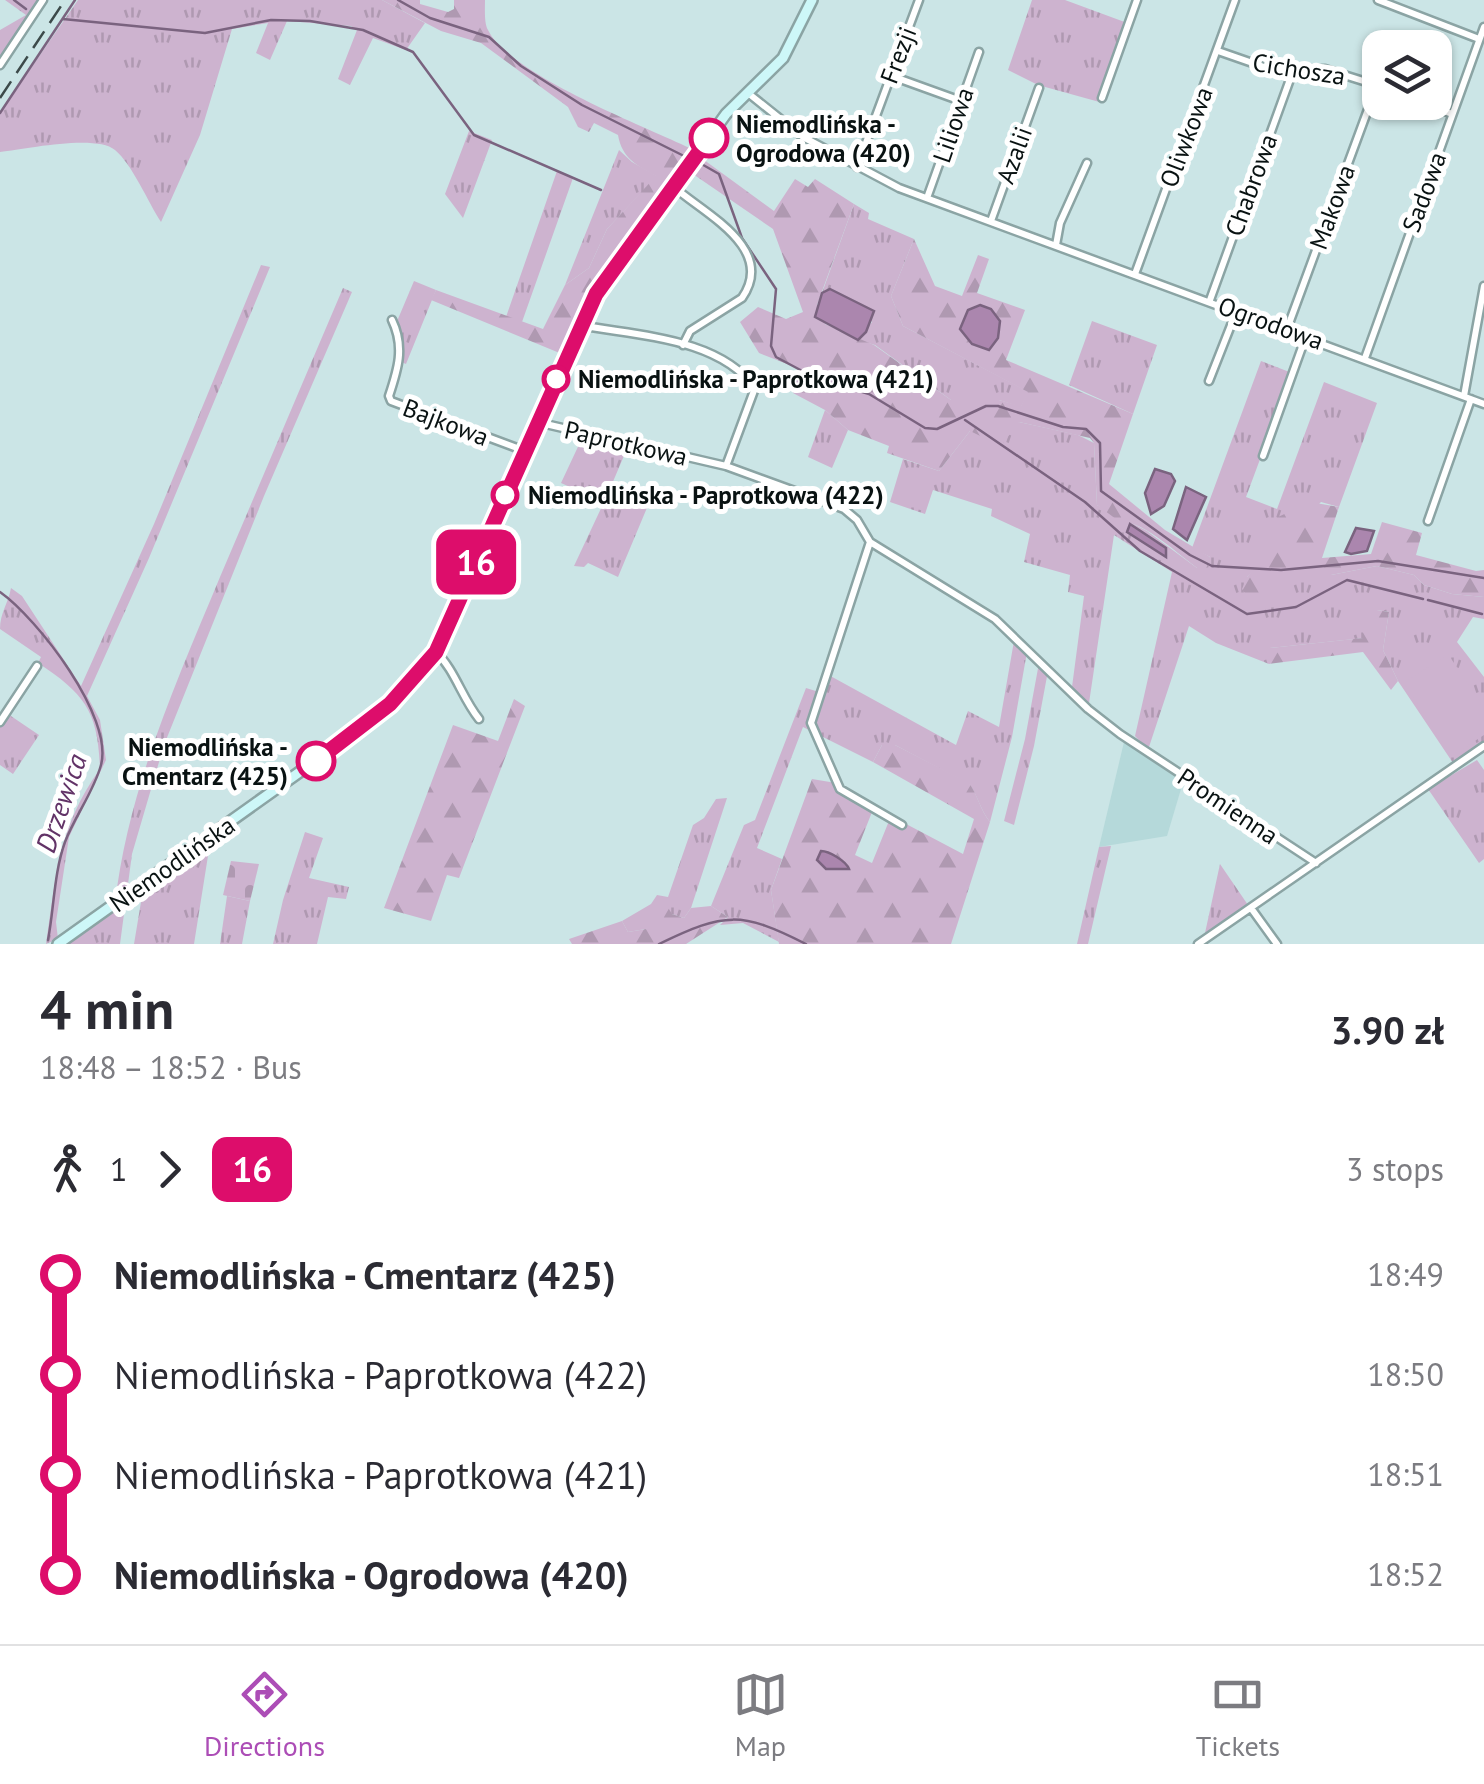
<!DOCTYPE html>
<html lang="en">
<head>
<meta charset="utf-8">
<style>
	:root { --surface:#fff; --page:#f2f2f3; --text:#2b2b33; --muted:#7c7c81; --line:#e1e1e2; --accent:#ac4db6 }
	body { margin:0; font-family:"PT Sans",sans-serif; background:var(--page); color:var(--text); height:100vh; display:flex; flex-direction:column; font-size:38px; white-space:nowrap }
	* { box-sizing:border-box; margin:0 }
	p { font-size:32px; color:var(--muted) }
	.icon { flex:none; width:55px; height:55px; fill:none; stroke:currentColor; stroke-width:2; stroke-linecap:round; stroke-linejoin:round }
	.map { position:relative; height:944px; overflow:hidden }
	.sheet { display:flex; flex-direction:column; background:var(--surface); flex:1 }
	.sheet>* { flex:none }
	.badge { padding:0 20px; border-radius:15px; font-size:35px; line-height:65px }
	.controls { position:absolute; left:1362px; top:30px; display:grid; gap:20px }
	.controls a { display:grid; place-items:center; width:90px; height:90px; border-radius:20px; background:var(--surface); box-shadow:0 2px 8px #0004; font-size:50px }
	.map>.badge { position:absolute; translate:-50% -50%; box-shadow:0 0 0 5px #fff }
	.legs { display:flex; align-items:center; gap:15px; height:110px; padding:0 40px; font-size:32px }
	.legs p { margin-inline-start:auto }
	.summary { display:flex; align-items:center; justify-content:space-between; height:170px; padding:0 40px }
	h1 { font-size:55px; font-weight:700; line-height:75px }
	ul { padding:0 40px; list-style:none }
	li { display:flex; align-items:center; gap:35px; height:100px; font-size:38px }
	li i { display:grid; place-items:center; width:15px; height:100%; margin:0 12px; background:currentColor }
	li i::after { content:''; width:25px; height:25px; margin:-12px; border:8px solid; border-radius:50%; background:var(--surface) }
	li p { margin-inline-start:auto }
	li:first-child i { background:linear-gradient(#0000 50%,currentColor 0) }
	li:last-child i { background:linear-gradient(currentColor 50%,#0000 0) }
	.tab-bar { display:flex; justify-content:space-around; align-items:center; height:140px; border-top:2px solid var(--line); background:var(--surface); font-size:28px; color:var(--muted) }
	.tab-bar a { display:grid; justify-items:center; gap:5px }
	.tab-bar .active { color:var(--accent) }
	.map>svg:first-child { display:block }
	.built { fill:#b5d9da }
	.grass { fill:url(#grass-tufts) }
	.forest { fill:url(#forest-firs) }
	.cemetery { fill:url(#cemetery-stones) }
	.pitch { fill:#cdb3cf }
	.water { fill:#ab86ae; stroke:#7a637f; stroke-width:2.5 }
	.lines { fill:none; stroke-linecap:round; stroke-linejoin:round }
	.stream { stroke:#7a637f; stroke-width:2.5 }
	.minor-casing { stroke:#8ba4a4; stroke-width:11 }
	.secondary-casing { stroke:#8ba4a4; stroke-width:14 }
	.minor { stroke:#fff; stroke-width:6 }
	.secondary { stroke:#cdf7f8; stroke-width:9 }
	.rail { stroke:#3c4a4a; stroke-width:2.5; stroke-dasharray:20 10; stroke-linecap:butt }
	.line-1-casing { stroke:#fff; stroke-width:22 }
	.line-1 { stroke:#dd0d6b; stroke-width:15 }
	.stop-1-dot { fill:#fff; stroke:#dd0d6b; stroke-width:5 }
	.labels { text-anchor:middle; stroke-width:10; stroke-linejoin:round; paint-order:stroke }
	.street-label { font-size:25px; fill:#091212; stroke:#fff }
	.stop-label { font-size:25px; font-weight:bold; fill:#091212; stroke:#fff; text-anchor:start }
	.water-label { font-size:28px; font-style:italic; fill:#623367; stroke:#fff }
</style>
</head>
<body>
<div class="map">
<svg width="1484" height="944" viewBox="0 0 1484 944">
	<defs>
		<pattern id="grass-tufts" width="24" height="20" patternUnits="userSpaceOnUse" patternTransform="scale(2.5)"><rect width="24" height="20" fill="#cdb3cf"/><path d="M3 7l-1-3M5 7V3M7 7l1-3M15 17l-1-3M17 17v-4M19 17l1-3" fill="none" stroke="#af99b1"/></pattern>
		<pattern id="forest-firs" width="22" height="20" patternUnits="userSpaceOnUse" patternTransform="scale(2.5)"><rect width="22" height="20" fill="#cdb3cf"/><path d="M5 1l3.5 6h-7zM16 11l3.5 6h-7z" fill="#af99b1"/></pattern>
		<pattern id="cemetery-stones" width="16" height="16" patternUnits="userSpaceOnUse" patternTransform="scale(2.5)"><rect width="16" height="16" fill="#cdb3cf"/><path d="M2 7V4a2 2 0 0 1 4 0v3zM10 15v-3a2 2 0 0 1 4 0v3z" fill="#af99b1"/></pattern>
	</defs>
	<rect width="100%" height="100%" fill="#cbe5e6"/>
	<!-- built -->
	<path class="built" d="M1124 742 1184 779 1167 836 1099 847Z"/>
	<!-- grass -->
	<path class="grass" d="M5 0H43L0 61V30L26 15Z
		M78 0H382L425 23 406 50 373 38 350 85 338 79 357 30 351 26 287 21 270 60 256 53 268 23 232 29 200 135 161 222C148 202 132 164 115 150 96 134 26 149 0 152V113Z
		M1032 0H1065L1130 24 1103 103 1038 85 1008 70Z
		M469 131 492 140 463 218 445 194Z
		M619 150 632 162 657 176 607 229 589 268 565 285Z
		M557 171 573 178 522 322 506 317Z
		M854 204 869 213 868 219 914 239 891 296 903 326 1029 392 1021 407 999 400H951L875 345 858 340 872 322 850 299 831 289 822 293Z
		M261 265 270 267 149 558 87 696 100 720 106 760 69 837 56 922 58 939 46 944C56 877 58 827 100 769 98 711 85 694 38 663L41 657 0 629C0 613 8 604 11 588L22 596 81 686 154 524Z
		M414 281 436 290 406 364 399 361 395 326Z
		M343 288 352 292 264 496 164 745 132 854 120 944H65L115 904C128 789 176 683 220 577 261 481 302 384 343 288Z
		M1092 321 1157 345 1133 414 1069 385Z
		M1261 361 1292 373 1246 497 1277 509 1324 382 1377 403 1339 507 1321 502 1247 577 1277 573 1331 575 1377 566 1414 575 1424 585 1452 594 1484 597V619L1473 617 1457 642 1484 677V741L1453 763 1398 681 1383 650 1389 612 1377 610V598H1363L1364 638 1270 648 1269 664 1216 643 1189 626 1148 750 1135 736 1172 572 1114 535 1089 703 1072 687 1084 596 1068 592 1070 575 1024 562 1030 534 991 516 992 509 933 490 925 514 890 502 903 459 939 471 970 431 1019 422 1078 435 1094 443 1097 505 1147 531 1197 568 1210 557 1192 548Z
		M825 410 848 430 832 468 808 457Z
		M583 436 629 444 609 491 649 503 618 577 588 563 584 567 574 566 604 502 561 483Z
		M1014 641 1027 652 1012 737 990 822C980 810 978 795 969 784L895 745H882L873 762 803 727 757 848 782 859 771 890 779 942 743 923 720 925 728 917 711 906 744 825 755 820 806 688 819 692 825 673 956 745 968 711 999 727Z
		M1039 663 1048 671 1034 746 1014 825 1004 821 1025 739Z
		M5 712 39 735 13 774 0 765V720Z
		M1477 760 1484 770V859L1479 863 1428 789Z
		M727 798 691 908 684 918 672 914 646 929 628 932 622 921 651 904 657 895 668 897 693 825 704 818 716 799Z
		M305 832 323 838 309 878 349 887 346 899 328 897 317 944H273L283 900Z
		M211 837 194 944H134L144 884Z
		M1111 846 1088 944H1077L1099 847Z
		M1220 864 1248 905 1205 933Z
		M227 896 250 901 242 944H220Z"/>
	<!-- forest -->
	<path class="forest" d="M382 0H420V4L448 12 454 9V0H485C485 9 484 23 488 30 510 75 646 127 694 150L629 249 575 323 562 354 431 300 436 290 543 329 565 285 589 268 607 229 656 176C636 165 622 158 618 135L594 123 589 132 578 127 568 107 481 43 441 31Z
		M700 157 774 211 795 179 808 187 815 179 854 204 817 305 825 324 874 345 951 400H999L1021 406 1028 392 903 326 891 296 914 239 935 286 962 296 978 255 989 259 977 293 1025 310 1006 360 1133 414 1109 484 1165 530 1210 557 1206 569 1197 568C1179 555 1141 519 1120 522L1097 505 1094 443 1090 438 1019 422 1001 446 970 431 939 471 887 453 889 446 848 430 825 410 793 393 800 369 759 353 740 322 758 307 786 319 803 312 773 229 690 172Z
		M1310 502 1339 507 1322 558 1371 554 1382 522 1422 533 1416 555 1476 571 1484 570V597L1452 594 1424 585 1414 575 1377 566 1331 575H1267L1257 599 1247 596 1242 589 1247 577 1262 559 1278 517Z
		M1363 598H1377V610L1389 612 1383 650 1398 681 1391 690 1363 652 1269 664V648L1363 638Z
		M514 699 525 706 459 878 447 875 431 921 384 908 453 725 498 741Z
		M882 745H895L969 783C978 795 980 810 990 822L951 944H779L771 890 812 779 836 783 872 812 855 855 872 863 891 816 963 854 974 819 873 762Z
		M667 906 672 914 684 918 691 908 711 906 728 917 686 944H572L569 939 622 921 628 932 646 929 651 914Z"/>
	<!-- cemetery -->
	<path class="cemetery" d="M231 861 259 864 250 901 223 895Z"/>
	<!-- pitch -->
	<path class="pitch" d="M1448 654 1484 708V735L1452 756 1404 683Z"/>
	<!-- water -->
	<path class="water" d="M830 289 874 311 866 332 858 340 815 317 822 293Z
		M980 305 991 309 1000 321 998 338 989 350 972 344 960 329 968 310Z
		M1155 469 1171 474 1175 481 1164 506 1151 514 1145 493Z
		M1186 487 1206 497 1187 540 1173 529Z
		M1130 524 1166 548V557L1127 532Z
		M1356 528 1374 531 1367 551 1351 554 1345 552Z
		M821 851C829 851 846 861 849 869H826L817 860Z"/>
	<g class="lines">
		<!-- stream -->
		<path class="stream" d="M14 0 26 9
			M398 0 430 18 489 37 521 66 582 105 690 159
			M63 19 205 33 271 20 310 21 363 30 413 52 474 135 601 190
			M0 113 75 0
			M698 162 719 174 742 238 776 289 771 346 776 357 838 390 849 388 869 394 925 428 937 429 986 406H998L1063 427 1086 429 1100 443 1101 491 1190 555 1212 566 1281 570 1378 561 1484 578
			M965 420 1085 502 1140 551 1247 614 1296 607 1347 580 1423 599
			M0 592C37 618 114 717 101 765 94 791 75 816 65 842 54 872 54 909 48 940
			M1428 600 1482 614
			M659 944C725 912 741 911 806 944"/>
		<!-- minor casing -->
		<g class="minor-casing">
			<path id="minor" d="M1378 0 1479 39
				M1218 51 1264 67 1280 70 1325 69 1376 85
				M0 65 43 0
				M889 75 961 101
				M748 93 803 137 899 188 1484 404
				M1102 98 1137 0
				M1422 102 1452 114
				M857 167 919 0
				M674 187C703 213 777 248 742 298L690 331 683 345
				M927 198 979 52
				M991 221 1039 88
				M1056 245 1060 223 1087 163
				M1135 274 1235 0
				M1210 300 1293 71
				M392 320C405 347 398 369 389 396L391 401 525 451
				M580 325C636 336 718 337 755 388L726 466
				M1287 329 1377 85
				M1365 358 1484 27
				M1209 381 1237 310
				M1464 396 1484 286
				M537 422 726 466 844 509 857 520 870 542 995 619 1088 709 1120 734 1316 863
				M1263 456 1306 336
				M1428 521 1471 399
				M870 542 811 723 840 789 902 825
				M436 652C455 670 462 698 479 719
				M0 722 37 666
				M1251 908 1277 944
				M1198 944 1484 746"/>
		</g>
		<!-- secondary casing -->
		<g class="secondary-casing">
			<path id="secondary" d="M58 944 360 729C392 702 423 675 443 638L575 335 596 295 726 114 783 58 812 0"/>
		</g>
		<!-- minor -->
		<use href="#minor" class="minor"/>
		<!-- secondary -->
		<use href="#secondary" class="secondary"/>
		<!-- rail -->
		<path class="rail" d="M0 98 65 0"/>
	</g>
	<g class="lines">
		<!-- line-1 casing -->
		<g class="line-1-casing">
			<path id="line-1" d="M316 761 390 704 436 652 596 294 709 138"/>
		</g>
		<!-- line-1 -->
		<use href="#line-1" class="line-1"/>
	</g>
	<!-- markers -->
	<g class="stop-1-dot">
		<circle cx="709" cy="138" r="18"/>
		<circle cx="556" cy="379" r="12"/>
		<circle cx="505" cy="495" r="12"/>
		<circle cx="316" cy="761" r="18"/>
	</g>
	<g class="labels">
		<!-- street labels -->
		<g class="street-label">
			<text transform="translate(898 55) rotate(-69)" y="9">Frezji</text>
			<text transform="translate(1299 69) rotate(9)" y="9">Cichosza</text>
			<text transform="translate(953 125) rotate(-71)" y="9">Liliowa</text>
			<text transform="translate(1186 137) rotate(-69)" y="9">Oliwkowa</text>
			<text transform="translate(1014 155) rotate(-70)" y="9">Azalii</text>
			<text transform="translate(1251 185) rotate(-70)" y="9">Chabrowa</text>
			<text transform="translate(1424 192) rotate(-70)" y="9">Sadowa</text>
			<text transform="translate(1332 207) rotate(-70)" y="9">Makowa</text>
			<text transform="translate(1271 323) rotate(20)" y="9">Ogrodowa</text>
			<text transform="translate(446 422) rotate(21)" y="9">Bajkowa</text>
			<text transform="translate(626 443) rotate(13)" y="9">Paprotkowa</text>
			<text transform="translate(1228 806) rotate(34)" y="9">Promienna</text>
			<text transform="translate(172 864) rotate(-35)" y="9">Niemodlińska</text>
		</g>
		<!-- stop labels -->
		<g class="stop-label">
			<text x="736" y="133">Niemodlińska -<tspan x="736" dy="29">Ogrodowa (420)</tspan></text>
			<text x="578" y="388">Niemodlińska - Paprotkowa (421)</text>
			<text x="528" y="504">Niemodlińska - Paprotkowa (422)</text>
			<text x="288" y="756" text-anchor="end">Niemodlińska -<tspan x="288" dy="29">Cmentarz (425)</tspan></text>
		</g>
		<!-- water labels -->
		<g class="water-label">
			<text transform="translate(61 803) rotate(-71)" y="10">Drzewica</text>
		</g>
	</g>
</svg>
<div class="controls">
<a><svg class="icon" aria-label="layers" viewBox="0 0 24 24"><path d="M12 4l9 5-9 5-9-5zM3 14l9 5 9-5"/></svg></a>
</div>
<b class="badge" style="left:476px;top:562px;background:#dd0d6b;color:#fff">16</b>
</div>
<section class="sheet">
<div class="summary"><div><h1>4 min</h1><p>18:48 – 18:52 · Bus</p></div><b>3.90 zł</b></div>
<div class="legs"><svg class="icon" aria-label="walk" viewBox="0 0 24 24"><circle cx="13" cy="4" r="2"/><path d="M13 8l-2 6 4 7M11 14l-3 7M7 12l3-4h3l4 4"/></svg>1<svg class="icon" aria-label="forward" viewBox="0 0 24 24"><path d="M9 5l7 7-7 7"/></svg><b class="badge" style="background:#dd0d6b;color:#fff">16</b><p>3 stops</p></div>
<ul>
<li><i style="color:#dd0d6b"></i><b>Niemodlińska - Cmentarz (425)</b><p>18:49</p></li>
<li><i style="color:#dd0d6b"></i><span>Niemodlińska - Paprotkowa (422)</span><p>18:50</p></li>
<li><i style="color:#dd0d6b"></i><span>Niemodlińska - Paprotkowa (421)</span><p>18:51</p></li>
<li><i style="color:#dd0d6b"></i><b>Niemodlińska - Ogrodowa (420)</b><p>18:52</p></li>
</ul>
</section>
<nav class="tab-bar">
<a class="active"><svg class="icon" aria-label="directions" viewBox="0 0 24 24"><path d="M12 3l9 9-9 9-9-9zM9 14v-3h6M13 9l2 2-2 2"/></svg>Directions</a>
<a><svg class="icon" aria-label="map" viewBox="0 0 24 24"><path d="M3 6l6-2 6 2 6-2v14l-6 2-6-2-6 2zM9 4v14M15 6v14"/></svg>Map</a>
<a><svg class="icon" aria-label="tickets" viewBox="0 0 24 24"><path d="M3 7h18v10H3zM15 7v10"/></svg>Tickets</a>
</nav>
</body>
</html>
